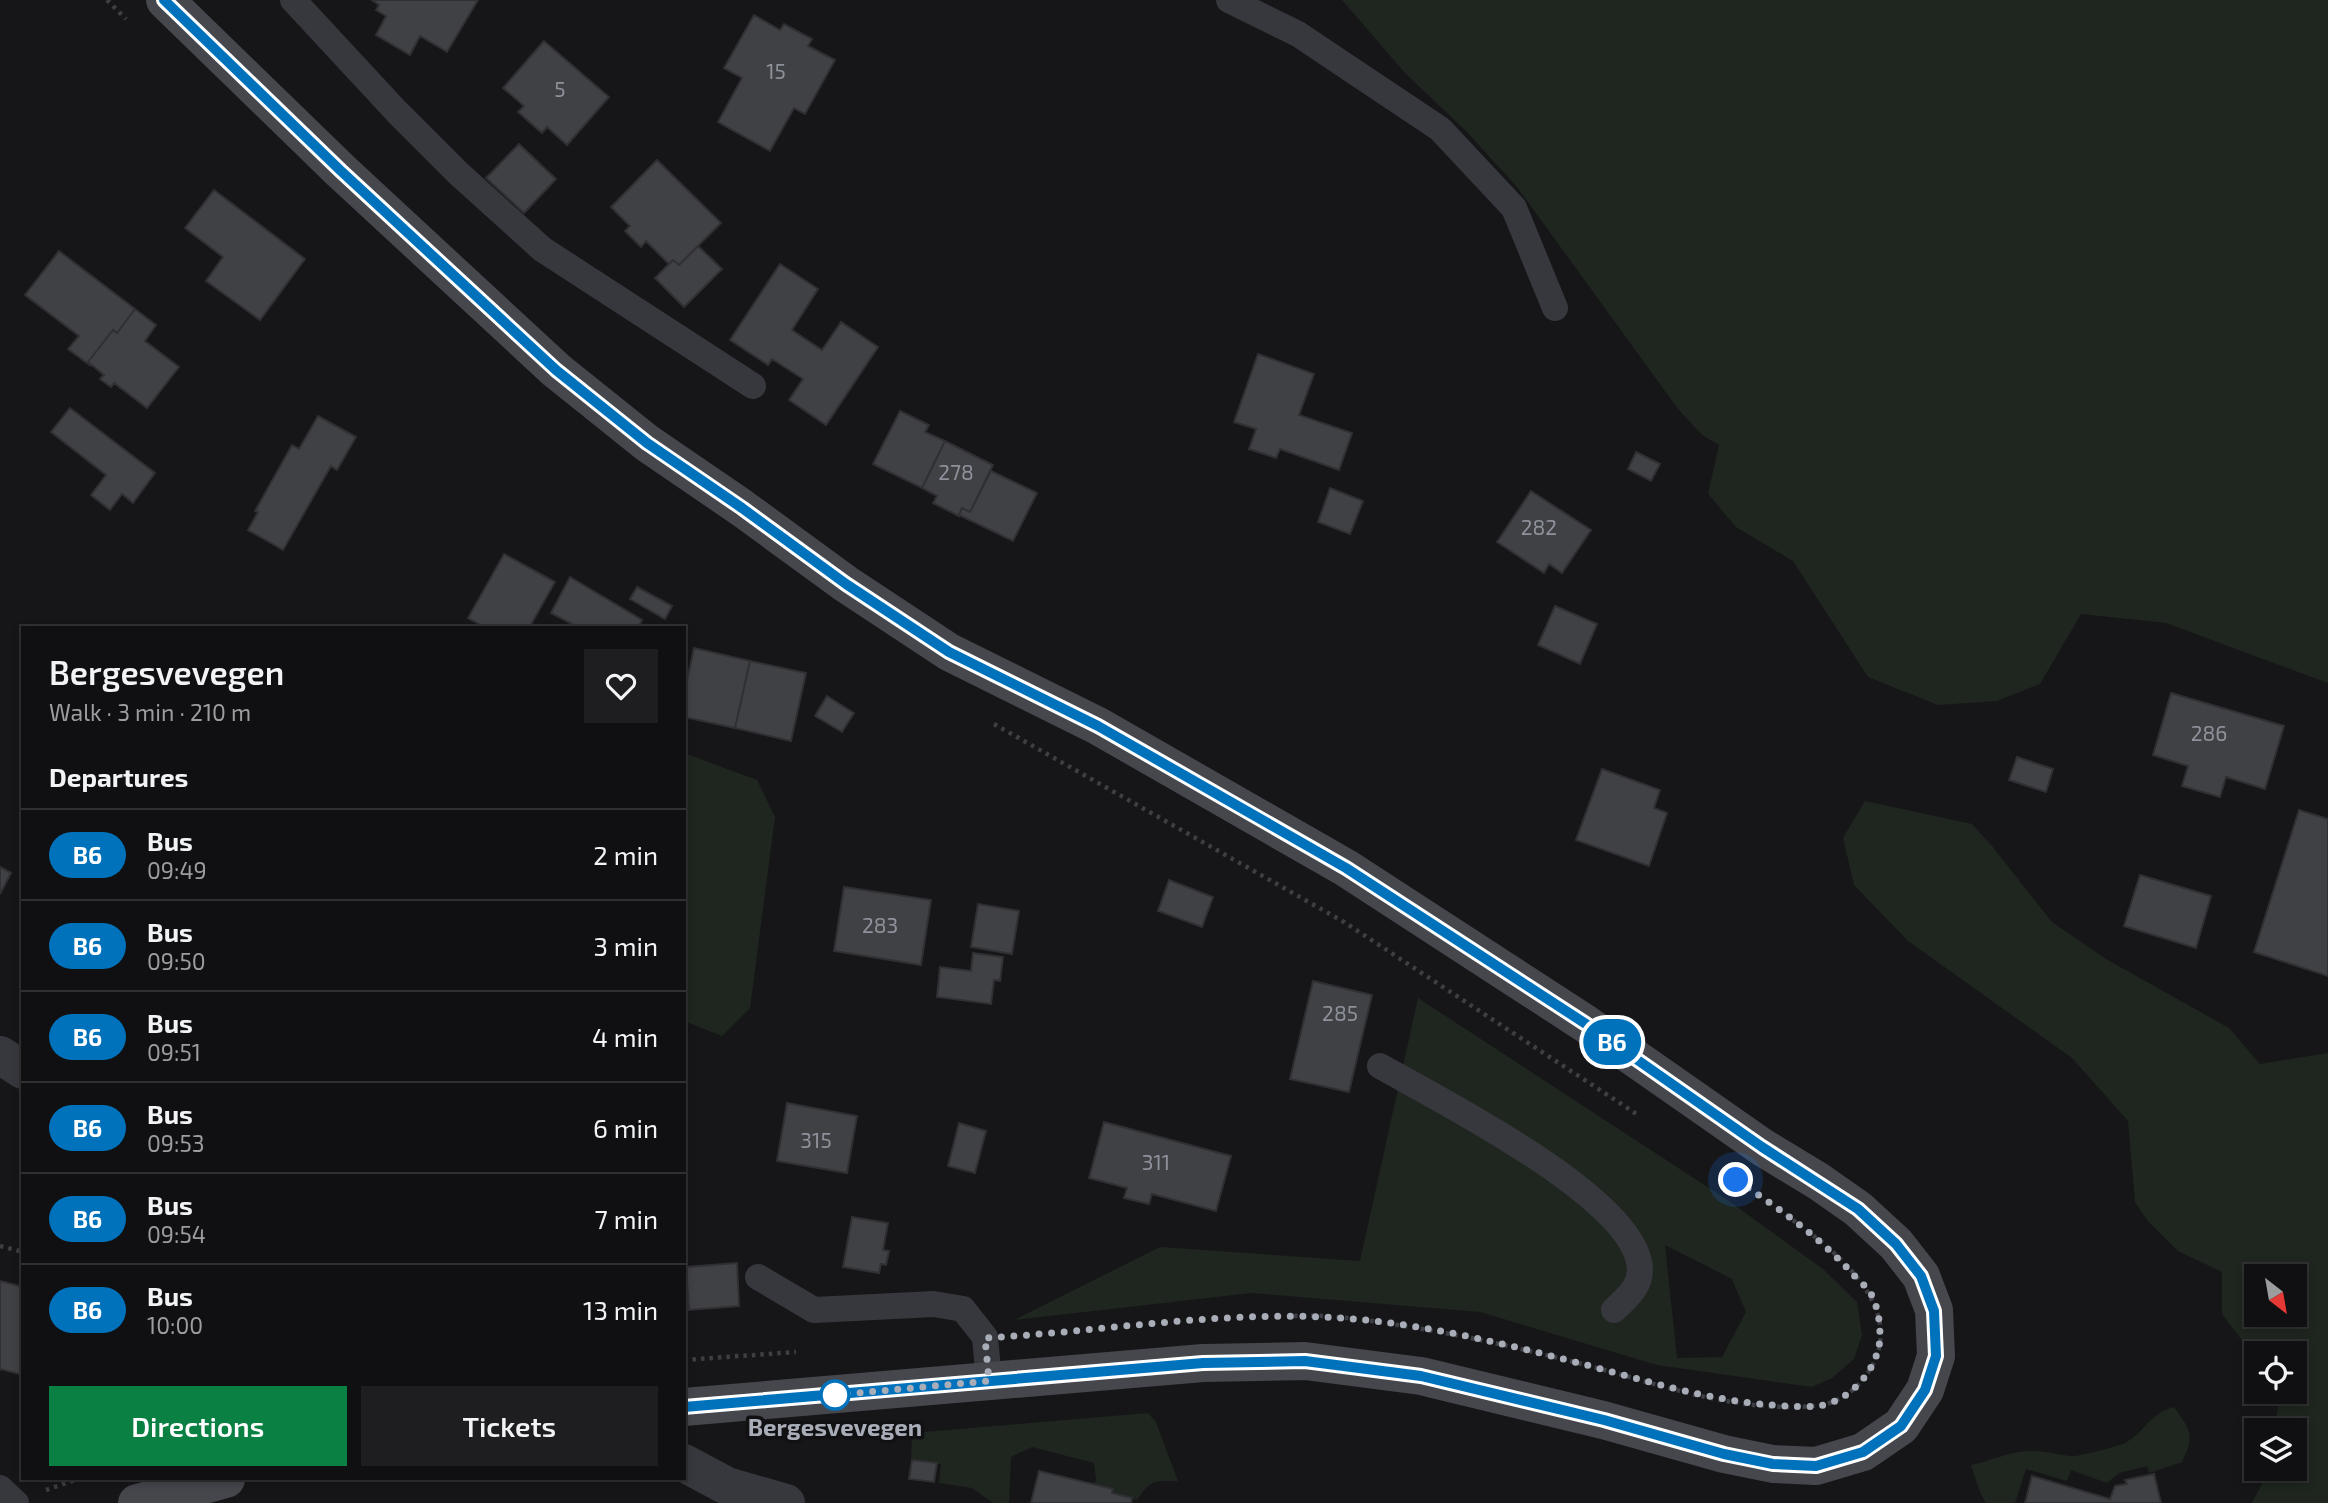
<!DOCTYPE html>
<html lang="en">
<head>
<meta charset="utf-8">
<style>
	:root { --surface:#101012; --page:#1e1e20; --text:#f1f3f6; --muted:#9c9d9f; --line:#303032; --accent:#0b8043 }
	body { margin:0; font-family:"Exo 2",sans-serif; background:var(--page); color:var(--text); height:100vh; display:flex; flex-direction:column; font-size:26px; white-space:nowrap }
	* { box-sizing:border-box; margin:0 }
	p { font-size:23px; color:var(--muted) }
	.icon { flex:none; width:38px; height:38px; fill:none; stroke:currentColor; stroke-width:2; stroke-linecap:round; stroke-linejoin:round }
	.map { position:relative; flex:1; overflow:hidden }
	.details { position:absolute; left:21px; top:626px; width:665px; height:854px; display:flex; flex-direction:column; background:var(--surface); border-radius:0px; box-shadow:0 4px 10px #0003,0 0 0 2px var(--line) }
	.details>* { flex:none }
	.badge { padding:0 14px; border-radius:23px; font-size:24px; line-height:46px }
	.needle { width:46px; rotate:149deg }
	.tools { position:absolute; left:2244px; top:1264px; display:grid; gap:14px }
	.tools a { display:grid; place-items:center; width:63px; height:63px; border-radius:0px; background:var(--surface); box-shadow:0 4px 10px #0003,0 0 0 2px var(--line); font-size:35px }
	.you { position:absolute; width:35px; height:35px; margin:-18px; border:5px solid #fff; border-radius:50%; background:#1a73e8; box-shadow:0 0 0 10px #1a73e833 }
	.map>.badge { position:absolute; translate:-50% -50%; box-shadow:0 0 0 4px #fff }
	h2 { padding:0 28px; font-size:26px; line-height:63px }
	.round { display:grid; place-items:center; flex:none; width:74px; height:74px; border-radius:0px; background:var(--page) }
	.overview { display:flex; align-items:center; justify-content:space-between; height:119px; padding:0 28px }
	h1 { font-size:33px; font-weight:600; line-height:52px }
	.button { display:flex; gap:14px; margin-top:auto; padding:14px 28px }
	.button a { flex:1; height:80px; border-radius:0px; background:var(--accent); color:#fff; font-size:28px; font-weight:600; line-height:80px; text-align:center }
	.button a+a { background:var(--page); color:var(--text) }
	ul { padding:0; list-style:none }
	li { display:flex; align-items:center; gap:21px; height:91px; padding:0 28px; border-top:2px solid var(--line) }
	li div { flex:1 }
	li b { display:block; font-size:26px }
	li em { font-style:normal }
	li .badge { min-width:77px; font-weight:700; text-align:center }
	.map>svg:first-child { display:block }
	.green { fill:#1e261f; fill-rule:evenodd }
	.building { fill:#404145; stroke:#303034; stroke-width:2 }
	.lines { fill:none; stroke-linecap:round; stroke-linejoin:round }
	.path { stroke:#3d3f44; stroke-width:4.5; stroke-dasharray:3.5 5; stroke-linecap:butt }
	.lane { stroke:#37383d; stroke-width:26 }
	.street { stroke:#37383d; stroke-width:38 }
	.secondary { stroke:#45474d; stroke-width:38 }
	.line-casing { stroke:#fff; stroke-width:16 }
	.line { stroke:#0072bc; stroke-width:10 }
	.walk { stroke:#a8adb8; stroke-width:7; stroke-dasharray:0 12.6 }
	.stop-dot { fill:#fff; stroke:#0072bc; stroke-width:3.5 }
	.labels { text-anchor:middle; stroke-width:7; stroke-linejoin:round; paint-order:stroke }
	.number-label { font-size:21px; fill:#8e929b }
	.stop-label { font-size:24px; font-weight:bold; fill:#a8adb8; stroke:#111113 }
</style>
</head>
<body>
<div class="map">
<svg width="2328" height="1503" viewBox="0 0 2328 1503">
	<rect width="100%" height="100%" fill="#161618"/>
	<!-- green -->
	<path class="green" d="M1342 0H2328V683L2166 623 2081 614 2040 684 1997 701 1938 705 1868 677 1793 561 1736 527 1708 494 1719 445 1702 435 1678 409 1517 187 1465 130 1405 73Z
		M684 753 757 780 775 817 750 1008 722 1036 684 1021Z
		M1865 801 1972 824 1992 846 2052 922 2106 959 2229 1028 2260 1064 2328 1053V1503H2252L2270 1468H2294V1430H2274L2281 1391H2294V1353H2273L2244 1343 2222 1314V1272L2178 1251 2147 1220 2135 1202 2128 1121 2072 1058 1908 941 1854 885 1843 838ZM2256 1276H2294V1314H2256Z
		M1418 998 1729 1201 1823 1269 1857 1302 1862 1335 1854 1359 1832 1378 1812 1387 1657 1365 1480 1312 1252 1293 1014 1320 1160 1247 1360 1261ZM1665 1245 1732 1279 1746 1312 1722 1357 1677 1358Z
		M2174 1407C2191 1431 2195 1435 2182 1462L2149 1473 2147 1466 2119 1473 2107 1483 2071 1470 2067 1481 2026 1469 2015 1503H1986L1980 1492 1971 1465C1991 1461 2008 1452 2028 1451 2042 1450 2057 1455 2071 1456 2078 1457 2115 1447 2123 1444 2144 1434 2149 1413 2174 1407Z
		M1148 1413 1156 1422 1178 1481C1154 1481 1151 1479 1137 1500L1093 1489 1096 1479 1094 1463 1032 1447 1011 1457 1009 1503H993L972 1488 939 1483 941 1464 918 1461 911 1464 912 1433Z"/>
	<!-- building -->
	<path class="building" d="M372 0H478L447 52 420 36 410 55 376 35 386 16 376 10 379 5Z
		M754 15 780 30 784 24 812 39 808 46 835 60 805 114 794 108 770 151 718 122 742 78 724 68Z
		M544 41 609 97 567 145 547 127 542 133 518 112 524 106 503 88Z
		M519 144 556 179 524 213 486 178Z
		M657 160 721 223 679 265 673 260 669 264 646 241 641 247 625 231 630 226 611 207Z
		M214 190 305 259 260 320 206 281 223 257 185 228Z
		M698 246 722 269 684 307 655 278 673 260 679 265Z
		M59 251 135 309 117 333 113 330 88 362 91 366 68 349 79 336 25 295Z
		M780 264 818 289 792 330 822 350 841 322 878 347 826 425 789 400 803 379 772 359 768 365 730 340Z
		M135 309 156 325 145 341 179 367 147 408 114 383 111 387 100 379 104 375 88 362 113 330 117 333Z
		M1258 354 1314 374 1299 415 1352 433 1339 470 1280 449 1276 458 1249 449 1256 429 1234 422Z
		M70 408 155 473 133 503 122 494 110 510 91 495 106 475 51 432Z
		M900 411 929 425 925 432 945 441 922 488 873 464Z
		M318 416 356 437 337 470 331 466 283 550 248 530 258 512 255 511 292 445 299 449Z
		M945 441 993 465 970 512 962 508 959 516 933 503 937 496 922 488Z
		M1636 452 1660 464 1651 481 1628 469Z
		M991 471 1037 493 1013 541 959 515 962 508 970 512Z
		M1330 488 1363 501 1350 534 1318 522Z
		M1531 491 1591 530 1562 573 1549 564 1544 573 1497 542Z
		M504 554 555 582 529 628H486L468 618Z
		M570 577 642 620 638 628H573L574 625 551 613Z
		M637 587 672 606 665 619 630 599Z
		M1555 606 1597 624 1580 664 1538 645Z
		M694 648 750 661 735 728 684 717V694Z
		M750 661 806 673 791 741 735 728Z
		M2171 693 2284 726 2265 789 2226 777 2220 797 2182 786 2188 766 2153 755Z
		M827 696 854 713 842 732 815 716Z
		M2017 757 2053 769 2046 792 2009 780Z
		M1602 769 1660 790 1654 808 1667 813 1649 866 1576 840Z
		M2299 810 2328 819V976L2254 952Z
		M0 867 11 873 0 894Z
		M2140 875 2211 896 2196 948 2124 926Z
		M1169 880 1213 897 1202 927 1158 911Z
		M844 887 931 900 921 965 834 951Z
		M978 904 1019 911 1012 954 971 947Z
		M973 953 1003 957 1000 981 994 980 991 1004 937 997 940 967 971 971Z
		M1313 981 1372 995 1349 1092 1290 1079Z
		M787 1103 857 1116 847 1173 777 1161Z
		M1104 1122 1231 1156 1216 1211 1152 1194 1149 1204 1124 1198 1127 1188 1089 1178Z
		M959 1123 986 1131 975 1173 948 1166Z
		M852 1217 888 1223 883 1250 889 1251 886 1265 881 1264 879 1273 843 1267Z
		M737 1263 739 1306 689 1310 686 1267Z
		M0 1281 23 1287V1375L1 1369 0 1370Z
		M912 1460 937 1463 934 1482 909 1479Z
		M1039 1471 1113 1489 1112 1493 1132 1498 1131 1503H1031Z
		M2154 1474 2161 1503H2025L2032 1476 2110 1499 2115 1486 2127 1484 2125 1480Z"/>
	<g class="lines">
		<!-- path -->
		<path class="path" d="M107 0 126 19
			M994 724 1344 922 1638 1115
			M0 1246 23 1252
			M1294 1316C1333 1314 1372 1321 1410 1327 1479 1338 1545 1354 1612 1372 1678 1391 1752 1414 1821 1405 1850 1401 1876 1371 1880 1343 1888 1287 1819 1239 1779 1210
			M684 1360 796 1352
			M46 1490 78 1479"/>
		<!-- lane -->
		<path class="lane" d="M293 0 397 112 458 173 542 249 753 386
			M1229 0 1298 34 1440 129 1514 208 1555 308
			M1380 1066C1440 1100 1626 1194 1639 1262 1644 1284 1628 1297 1614 1310
			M758 1277 814 1310 934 1304 963 1309 985 1337 989 1381
			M0 1488 16 1503"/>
		<!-- street -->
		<path class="street" d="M0 1055 23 1070
			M684 1463 727 1486 786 1503"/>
		<!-- secondary -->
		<path class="secondary" d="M165 0 341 171 556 370 647 443 742 508 846 584 949 652 1098 726 1346 868 1586 1024 1762 1147 1818 1181 1858 1209 1896 1244 1921 1276 1934 1310 1936 1356 1925 1390 1901 1426 1863 1452 1816 1466 1773 1464 1724 1454 1603 1420 1421 1376 1305 1361 1203 1363 684 1407
			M137 1503 226 1479"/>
	</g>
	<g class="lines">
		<!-- line casing -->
		<g class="line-casing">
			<path id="line" d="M164 0 341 171 556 370 647 443 742 508 846 584 949 652 1098 726 1346 868 1586 1024 1762 1147 1858 1209 1896 1244 1921 1276 1934 1311 1936 1356 1925 1390 1901 1426 1863 1452 1816 1466 1773 1464 1724 1454 1604 1420 1421 1376 1305 1361 1203 1363 684 1407"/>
		</g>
		<!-- line -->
		<use href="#line" class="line"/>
		<!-- walk -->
		<path class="walk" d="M835 1395 989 1381 985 1338C1111 1331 1239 1307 1365 1320 1443 1328 1518 1347 1594 1367 1653 1383 1710 1400 1771 1405 1787 1406 1807 1408 1824 1405 1853 1398 1879 1367 1880 1337 1880 1322 1878 1306 1870 1292 1865 1285 1856 1278 1850 1271 1817 1235 1776 1206 1736 1180"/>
	</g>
	<!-- markers -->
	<circle class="stop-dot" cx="835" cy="1395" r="14"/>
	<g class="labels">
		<!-- number labels -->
		<g class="number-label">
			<text x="776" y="79">15</text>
			<text x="560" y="97">5</text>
			<text x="956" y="480">278</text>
			<text x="1539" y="535">282</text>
			<text x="2209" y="741">286</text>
			<text x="880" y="933">283</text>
			<text x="1340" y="1021">285</text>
			<text x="816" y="1148">315</text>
			<text x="1156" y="1170">311</text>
		</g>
		<!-- stop labels -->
		<g class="stop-label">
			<text x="835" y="1436">Bergesvevegen</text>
		</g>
	</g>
</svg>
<div class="tools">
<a><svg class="needle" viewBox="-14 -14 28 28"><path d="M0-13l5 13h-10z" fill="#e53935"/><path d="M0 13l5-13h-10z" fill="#9c9d9f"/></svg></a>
<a><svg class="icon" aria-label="locate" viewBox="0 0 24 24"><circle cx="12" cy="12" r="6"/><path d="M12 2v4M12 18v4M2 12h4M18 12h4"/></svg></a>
<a><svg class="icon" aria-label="layers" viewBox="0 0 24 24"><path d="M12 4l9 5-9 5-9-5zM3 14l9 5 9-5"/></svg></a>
</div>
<div class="you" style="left:1736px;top:1180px"></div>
<b class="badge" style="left:1612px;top:1042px;background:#0072bc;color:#fff">B6</b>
<section class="details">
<div class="overview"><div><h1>Bergesvevegen</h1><p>Walk · 3 min · 210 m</p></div><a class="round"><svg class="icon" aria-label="heart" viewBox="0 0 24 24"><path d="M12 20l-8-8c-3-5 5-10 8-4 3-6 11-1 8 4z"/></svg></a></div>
<h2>Departures</h2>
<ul>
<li><span class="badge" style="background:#0072bc;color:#fff">B6</span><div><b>Bus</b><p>09:49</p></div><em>2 min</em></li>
<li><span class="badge" style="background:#0072bc;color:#fff">B6</span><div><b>Bus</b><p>09:50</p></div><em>3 min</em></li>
<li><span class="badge" style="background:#0072bc;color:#fff">B6</span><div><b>Bus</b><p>09:51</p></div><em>4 min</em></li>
<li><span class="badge" style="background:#0072bc;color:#fff">B6</span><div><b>Bus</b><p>09:53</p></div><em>6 min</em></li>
<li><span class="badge" style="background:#0072bc;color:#fff">B6</span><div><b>Bus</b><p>09:54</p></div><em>7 min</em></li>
<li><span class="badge" style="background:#0072bc;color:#fff">B6</span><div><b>Bus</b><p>10:00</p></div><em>13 min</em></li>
</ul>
<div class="button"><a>Directions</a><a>Tickets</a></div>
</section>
</div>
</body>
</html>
